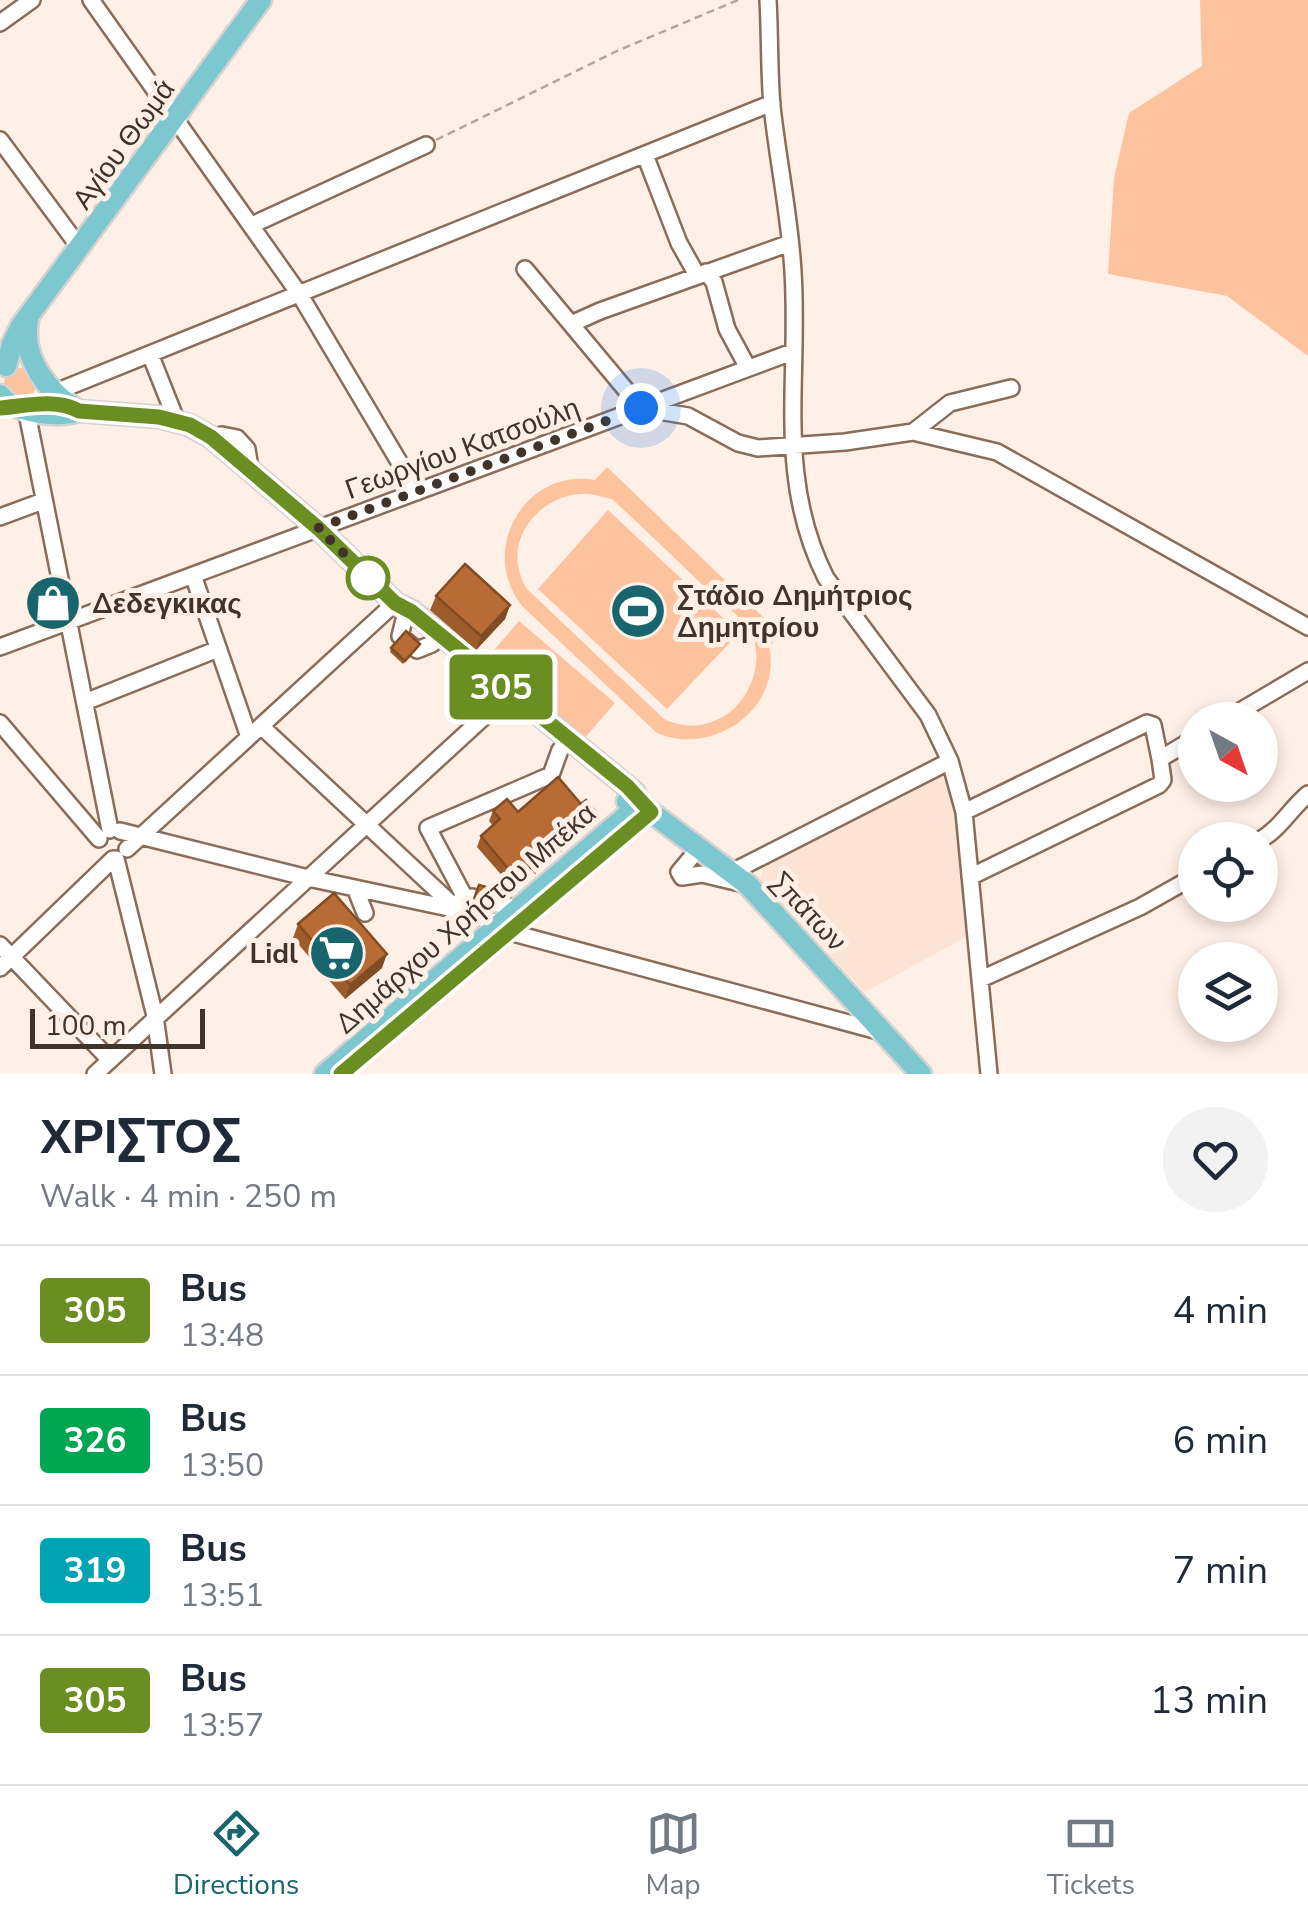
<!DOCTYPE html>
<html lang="en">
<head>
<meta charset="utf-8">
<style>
	:root { --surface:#fff; --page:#f2f2f3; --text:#1f2937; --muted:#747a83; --line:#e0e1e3; --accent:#18656e }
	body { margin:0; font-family:"Nunito Sans",sans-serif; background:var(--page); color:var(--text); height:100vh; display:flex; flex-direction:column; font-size:38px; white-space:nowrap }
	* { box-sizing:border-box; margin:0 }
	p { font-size:32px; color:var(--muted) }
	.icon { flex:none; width:55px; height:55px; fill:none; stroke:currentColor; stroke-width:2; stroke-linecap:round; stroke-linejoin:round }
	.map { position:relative; height:1074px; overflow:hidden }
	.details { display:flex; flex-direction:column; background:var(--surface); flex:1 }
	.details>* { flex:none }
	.badge { padding:0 20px; border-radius:8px; font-size:35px; line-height:65px }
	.needle { width:65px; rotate:140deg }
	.controls { position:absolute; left:1178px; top:702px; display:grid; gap:20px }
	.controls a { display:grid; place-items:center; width:100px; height:100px; border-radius:50%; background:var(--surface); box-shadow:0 5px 15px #0003; font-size:50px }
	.scale { position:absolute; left:30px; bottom:25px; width:175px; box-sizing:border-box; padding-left:10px; border:5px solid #40332a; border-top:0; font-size:28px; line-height:35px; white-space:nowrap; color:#40332a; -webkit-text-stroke:8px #fff0e7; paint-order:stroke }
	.you { position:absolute; width:50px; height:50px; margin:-25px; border:8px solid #fff; border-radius:50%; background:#1a73e8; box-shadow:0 0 0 15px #1a73e833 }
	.map>.badge { position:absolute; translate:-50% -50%; box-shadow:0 0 0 5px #fff }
	.round { display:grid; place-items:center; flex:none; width:105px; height:105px; border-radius:52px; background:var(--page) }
	.head { display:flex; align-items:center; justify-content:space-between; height:170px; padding:0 40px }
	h1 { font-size:48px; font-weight:800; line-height:75px }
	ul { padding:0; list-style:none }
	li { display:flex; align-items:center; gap:30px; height:130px; padding:0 40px; border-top:2px solid var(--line) }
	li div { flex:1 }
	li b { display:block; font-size:38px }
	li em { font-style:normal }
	li .badge { min-width:110px; font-weight:700; text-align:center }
	.menu { display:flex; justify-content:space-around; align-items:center; height:140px; border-top:2px solid var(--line); background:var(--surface); font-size:28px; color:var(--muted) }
	.menu a { display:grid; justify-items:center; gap:5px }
	.menu .active { color:var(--accent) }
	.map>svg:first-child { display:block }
	.built { fill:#fce3d3 }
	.green { fill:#fdc39f; fill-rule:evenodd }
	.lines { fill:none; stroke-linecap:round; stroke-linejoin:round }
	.minor-casing { stroke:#8b6c59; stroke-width:20 }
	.major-casing { stroke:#d5d2d0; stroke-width:25 }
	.path { stroke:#b4a59c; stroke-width:2.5; stroke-dasharray:8 5; stroke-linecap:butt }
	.minor { stroke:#fff; stroke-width:15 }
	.major { stroke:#7cc7d0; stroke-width:20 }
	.wall { fill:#9e5c2d }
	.shaded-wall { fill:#814b24 }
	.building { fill:#b86b34; stroke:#814b24; stroke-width:2.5 }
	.line-casing { stroke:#fff; stroke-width:22 }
	.line { stroke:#6b8e23; stroke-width:15 }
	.walk { stroke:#40332a; stroke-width:10; stroke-dasharray:0 18 }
	.stop-dot { fill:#fff; stroke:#6b8e23; stroke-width:5 }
	.labels { text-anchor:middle; stroke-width:10; stroke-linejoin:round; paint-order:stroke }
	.street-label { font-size:28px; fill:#40332a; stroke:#fff0e7 }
	.poi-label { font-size:28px; font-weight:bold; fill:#40332a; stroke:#fff0e7; text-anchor:start }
</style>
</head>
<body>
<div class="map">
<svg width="1308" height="1074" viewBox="0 0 1308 1074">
	<rect width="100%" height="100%" fill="#fff0e7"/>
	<!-- built -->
	<path class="built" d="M940 774 948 781 958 827 971 934 865 992 760 880 764 861Z"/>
	<!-- green -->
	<path class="green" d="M1200 0H1308V356L1227 296 1108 274 1114 178 1129 113 1202 66Z
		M4 384a16 16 0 1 1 32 0a16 16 0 1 1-32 0Z
		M607 467 781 634 769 647C783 709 712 757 657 733L522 606C478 551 524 468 595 480ZM590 494 612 499C645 529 676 560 708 590 721 602 738 614 748 628 766 654 753 694 730 712 710 727 686 730 664 719L527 589C498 542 540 491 590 494Z
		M608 510 739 633 667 709 538 589Z
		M519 621 615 703 583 740 487 658Z"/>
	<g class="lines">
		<!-- minor casing -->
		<g class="minor-casing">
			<path id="minor" d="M91 0 300 295 417 492
				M768 0C770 35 769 71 772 106 778 162 790 217 793 272 800 379 775 477 826 578L928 715 950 761 964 812 989 1074
				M0 23 32 0
				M0 140 80 248
				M645 155 679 243 697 275
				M252 225 426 145
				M525 269 641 408 688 416 738 443 758 448 845 442 913 432 997 452 1308 627
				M706 272 714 282 727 329 748 368
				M571 324 600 311 790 243
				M150 354 177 422
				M53 393 772 103
				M26 408 110 830
				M913 432 950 403 1011 388
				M211 437 222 435 237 438 247 449 250 468
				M0 517 43 501
				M193 575 249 737
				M404 620 400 636 417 650 432 644
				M0 647 792 352
				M85 702 218 649
				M1225 720 1308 671
				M0 723 99 839
				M261 726 458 910 463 894 428 828 551 775 560 750
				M964 812 1147 723 1153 725 1160 759
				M120 831 308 878 458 910 500 924
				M1260 840C1280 829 1290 809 1308 794
				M700 847 679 872 682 877 702 874 744 884
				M127 849 395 603
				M116 859 155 1016 163 1074
				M732 872 950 761
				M970 877 1159 785 1163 780 1160 759 1195 738
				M355 888 365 913
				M472 897 518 909
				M509 932 882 1032
				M0 945 110 1060
				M0 968 113 859
				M981 979 1140 907 1195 876
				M95 1074 510 693"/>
		</g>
		<!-- major casing -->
		<g class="major-casing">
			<path id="major" d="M28 321C21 358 48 393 79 411
				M6 366 12 344 21 326 261 0
				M0 395C13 413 58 418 79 411L159 417 189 425 211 437 318 528 395 603 412 611 634 792 640 804
				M627 801 640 804 748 885 921 1074
				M325 1074 640 804"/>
		</g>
		<!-- path -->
		<path class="path" d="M436 140 617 51 738 0"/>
		<!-- minor -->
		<use href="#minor" class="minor"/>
		<!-- major -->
		<use href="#major" class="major"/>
	</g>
	<!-- wall -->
	<path class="wall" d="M436 596 510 605 505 619 476 650 430 610Z
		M419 647 403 664 390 652 391 648Z
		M581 804 597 813 594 824 535 874 531 869 511 886 477 847 481 836 493 826 489 821 493 811 518 812Z
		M479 885 493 889 487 907 473 902Z
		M298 924 382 968 345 999 293 938Z"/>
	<!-- shaded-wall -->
	<path class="shaded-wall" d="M510 605 505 619 476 650 481 636Z
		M597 813 594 824 535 874 539 864Z
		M534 859 531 869 511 886 514 876Z
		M387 954 382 968 345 999 350 985Z"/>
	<!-- building -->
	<path class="building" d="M465 564 510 605 481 636 436 596Z
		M406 631 420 644 405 661 391 648Z
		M558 777 581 804 586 800 597 813 539 864 534 859 514 876 481 836 500 819 493 811 507 799 518 812Z
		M479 885 493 889 488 903 474 899Z
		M334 893 387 954 350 985 298 924Z"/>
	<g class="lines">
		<!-- line casing -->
		<g class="line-casing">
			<path id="line" d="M0 408C25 406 56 398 79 411L159 417 190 425 211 437 318 528 395 603 412 612 627 786 651 812 341 1074"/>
		</g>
		<!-- line -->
		<use href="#line" class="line"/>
		<!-- walk -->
		<path class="walk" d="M368 578 375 584 318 528 641 408"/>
	</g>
	<!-- icons -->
	<defs>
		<g id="shop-disc" transform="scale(2.875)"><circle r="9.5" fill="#18656e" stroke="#fff0e7"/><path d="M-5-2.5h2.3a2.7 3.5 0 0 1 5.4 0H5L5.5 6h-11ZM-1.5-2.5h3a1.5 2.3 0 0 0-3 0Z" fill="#fff"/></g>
		<g id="stadium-disc" transform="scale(2.875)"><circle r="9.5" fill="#18656e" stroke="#fff0e7"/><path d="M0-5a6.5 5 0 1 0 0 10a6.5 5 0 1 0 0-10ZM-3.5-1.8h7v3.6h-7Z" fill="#fff"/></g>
		<g id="supermarket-disc" transform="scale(2.875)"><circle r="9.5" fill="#18656e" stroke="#fff0e7"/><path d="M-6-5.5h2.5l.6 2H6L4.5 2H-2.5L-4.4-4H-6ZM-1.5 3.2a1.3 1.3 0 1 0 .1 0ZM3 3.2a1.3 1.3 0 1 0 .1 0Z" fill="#fff"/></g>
	</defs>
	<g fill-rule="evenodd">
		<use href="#shop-disc" x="53" y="603"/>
		<use href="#stadium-disc" x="638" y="611"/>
		<use href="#supermarket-disc" x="337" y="953"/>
	</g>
	<!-- markers -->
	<circle class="stop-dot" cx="368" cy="578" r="20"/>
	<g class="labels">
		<!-- street labels -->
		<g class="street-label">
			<text transform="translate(123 144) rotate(-54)" y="10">Αγίου Θωμά</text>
			<text transform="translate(462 448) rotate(-20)" y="10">Γεωργίου Κατσούλη</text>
			<text transform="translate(809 911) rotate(47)" y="10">Σπάτων</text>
			<text transform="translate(465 918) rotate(-41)" y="10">Δημάρχου Χρήστου Μπέκα</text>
		</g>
		<!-- poi labels -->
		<g class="poi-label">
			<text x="677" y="605">Στάδιο Δημήτριος<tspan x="677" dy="32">Δημητρίου</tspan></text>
			<text x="92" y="613">Δεδεγκικας</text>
			<text x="298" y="963" text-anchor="end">Lidl</text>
		</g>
	</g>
</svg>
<div class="controls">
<a><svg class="needle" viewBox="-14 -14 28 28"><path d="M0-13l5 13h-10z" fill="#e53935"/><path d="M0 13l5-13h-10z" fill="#747a83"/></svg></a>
<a><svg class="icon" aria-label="locate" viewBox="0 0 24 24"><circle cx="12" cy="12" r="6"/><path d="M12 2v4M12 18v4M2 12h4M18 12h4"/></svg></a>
<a><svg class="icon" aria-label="layers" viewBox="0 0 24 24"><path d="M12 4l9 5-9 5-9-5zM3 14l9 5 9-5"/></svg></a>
</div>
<div class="scale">100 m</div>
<div class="you" style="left:641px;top:408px"></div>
<b class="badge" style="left:501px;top:687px;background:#6b8e23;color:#fff">305</b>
</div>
<section class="details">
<div class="head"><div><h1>ΧΡΙΣΤΟΣ</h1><p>Walk · 4 min · 250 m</p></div><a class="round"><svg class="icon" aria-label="heart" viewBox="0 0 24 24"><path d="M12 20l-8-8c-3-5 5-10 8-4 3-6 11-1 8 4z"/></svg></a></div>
<ul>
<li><span class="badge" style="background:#6b8e23;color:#fff">305</span><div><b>Bus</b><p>13:48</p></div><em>4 min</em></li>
<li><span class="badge" style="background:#00a651;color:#fff">326</span><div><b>Bus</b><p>13:50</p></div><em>6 min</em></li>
<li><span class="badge" style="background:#00a3b4;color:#fff">319</span><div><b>Bus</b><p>13:51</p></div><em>7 min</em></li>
<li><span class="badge" style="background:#6b8e23;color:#fff">305</span><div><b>Bus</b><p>13:57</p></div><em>13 min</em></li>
</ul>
</section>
<nav class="menu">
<a class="active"><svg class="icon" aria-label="directions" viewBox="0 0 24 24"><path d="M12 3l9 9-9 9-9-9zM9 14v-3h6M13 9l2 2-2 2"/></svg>Directions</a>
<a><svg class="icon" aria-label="map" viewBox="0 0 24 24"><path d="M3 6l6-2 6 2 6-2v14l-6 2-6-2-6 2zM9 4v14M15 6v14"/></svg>Map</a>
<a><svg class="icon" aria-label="tickets" viewBox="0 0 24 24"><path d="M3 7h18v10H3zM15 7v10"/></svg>Tickets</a>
</nav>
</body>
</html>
